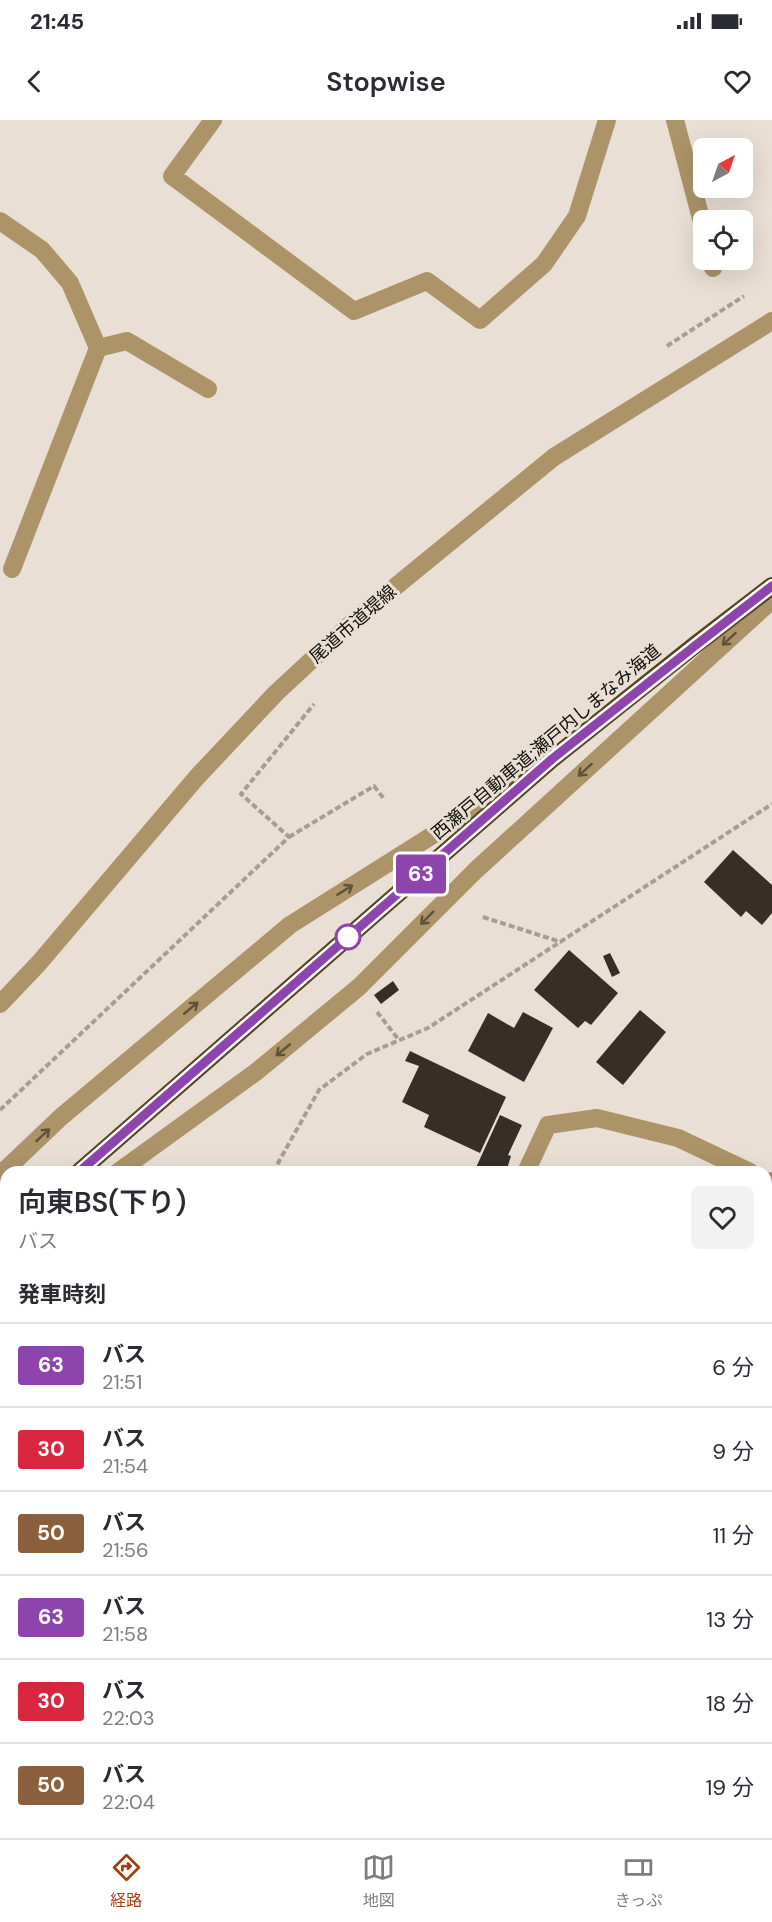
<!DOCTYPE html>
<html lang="ja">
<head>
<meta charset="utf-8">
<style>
	:root { --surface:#fff; --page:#f2f2f3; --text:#2b2b33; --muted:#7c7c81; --line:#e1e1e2; --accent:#a23e0b }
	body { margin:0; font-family:"DM Sans","Noto Sans JP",sans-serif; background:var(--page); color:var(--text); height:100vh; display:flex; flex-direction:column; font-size:22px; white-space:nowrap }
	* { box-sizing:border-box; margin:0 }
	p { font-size:20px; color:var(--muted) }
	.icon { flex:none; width:33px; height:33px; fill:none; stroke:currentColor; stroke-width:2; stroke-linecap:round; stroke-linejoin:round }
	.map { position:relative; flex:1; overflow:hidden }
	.side { position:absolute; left:0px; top:1046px; width:772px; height:674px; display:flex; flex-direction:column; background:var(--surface); border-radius:18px 18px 0 0; box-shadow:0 6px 24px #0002 }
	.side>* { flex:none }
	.badge { padding:0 12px; border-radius:4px; font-size:21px; line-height:39px }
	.needle { width:39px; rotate:40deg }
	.buttons { position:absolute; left:693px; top:18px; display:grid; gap:12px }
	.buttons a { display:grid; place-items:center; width:60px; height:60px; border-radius:9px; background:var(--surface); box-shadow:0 6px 24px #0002; font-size:30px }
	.map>.badge { position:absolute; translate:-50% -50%; box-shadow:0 0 0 3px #fff }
	h2 { padding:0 18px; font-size:22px; line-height:54px }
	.round { display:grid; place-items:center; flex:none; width:63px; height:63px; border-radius:9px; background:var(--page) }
	.overview { display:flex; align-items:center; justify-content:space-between; height:102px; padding:0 18px }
	h1 { font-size:28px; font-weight:600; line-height:45px }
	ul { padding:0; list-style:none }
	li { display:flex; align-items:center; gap:18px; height:84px; padding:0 18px; border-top:2px solid var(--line) }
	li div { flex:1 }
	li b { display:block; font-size:22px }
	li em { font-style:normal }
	li .badge { min-width:66px; font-weight:700; text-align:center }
	.status { display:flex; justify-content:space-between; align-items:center; height:42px; padding:0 30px; background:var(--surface); direction:ltr }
	.status svg { height:16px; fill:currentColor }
	header { display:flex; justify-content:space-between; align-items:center; height:78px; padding:0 18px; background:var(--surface); font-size:27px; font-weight:600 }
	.tab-bar { display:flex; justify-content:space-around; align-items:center; height:84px; border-top:2px solid var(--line); background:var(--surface); font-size:16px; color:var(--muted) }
	.tab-bar a { display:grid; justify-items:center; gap:3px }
	.tab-bar .current { color:var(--accent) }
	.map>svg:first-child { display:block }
	.building { fill:#372f27 }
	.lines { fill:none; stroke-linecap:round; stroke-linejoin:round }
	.path { stroke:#a69e95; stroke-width:4; stroke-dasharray:6 3; stroke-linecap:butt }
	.minor { stroke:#ac9368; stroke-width:18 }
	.highway { stroke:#56421e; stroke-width:18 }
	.oneway { stroke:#5f513a }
	.line-casing { stroke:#fff; stroke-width:14 }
	.line { stroke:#8e44ad; stroke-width:9 }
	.stop-dot { fill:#fff; stroke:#8e44ad; stroke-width:3 }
	.labels { text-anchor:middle; stroke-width:6; stroke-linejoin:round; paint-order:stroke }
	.street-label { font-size:18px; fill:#120f0b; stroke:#e9dfd4 }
</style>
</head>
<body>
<div class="status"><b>21:45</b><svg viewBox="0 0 49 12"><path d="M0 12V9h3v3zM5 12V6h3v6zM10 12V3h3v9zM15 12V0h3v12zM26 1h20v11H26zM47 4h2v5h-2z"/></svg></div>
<header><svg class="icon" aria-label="back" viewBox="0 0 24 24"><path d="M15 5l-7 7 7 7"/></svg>Stopwise<svg class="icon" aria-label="heart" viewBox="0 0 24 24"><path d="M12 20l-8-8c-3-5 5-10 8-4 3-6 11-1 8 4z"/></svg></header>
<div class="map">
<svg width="772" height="1718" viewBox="0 0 772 1718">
	<rect width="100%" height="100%" fill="#e9dfd4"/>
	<!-- building -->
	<path class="building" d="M733 730 772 765V793L762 805 746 791 741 797 704 762Z
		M569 830 618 873 591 905 585 901 578 908 534 870Z
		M610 833 620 853 612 857 603 836Z
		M393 861 399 870 381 884 374 875Z
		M640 890 666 912 623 965 596 942Z
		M523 892 553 908 524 962 468 931 488 893 514 908Z
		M410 931 506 977 480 1033 424 1007 429 995 402 982 419 946 405 941Z
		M500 995 522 1005 508 1035 511 1036 506 1052H474Z"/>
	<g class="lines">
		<!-- path -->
		<path class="path" d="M667 226 744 176
			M289 717 374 666 385 680
			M483 797 561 822
			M377 892 399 920
			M0 990 289 717 241 674 314 584
			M273 1052 319 970 367 934 428 908 772 684
			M0 1335 6 1331
			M7 1716 20 1718"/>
		<!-- minor -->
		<path class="minor" d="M213 0 172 56 354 191 427 161 480 200 544 144 577 96 607 0
			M675 0 704 110
			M0 101 42 130 70 163 98 228 12 449
			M711 140 713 148
			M98 228 127 221 208 269
			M0 884 39 843 197 657 276 573 357 498 554 337 772 201
			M118 1052 256 952 359 867 476 750 772 480
			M526 1052 548 1005 597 998 678 1018 750 1052
			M0 1055 61 997 290 805 520 660
			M772 1061 768 1092 772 1102
			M0 1137 6 1133
			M539 1713V1718"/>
		<!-- highway -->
		<path class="highway" d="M79 1052 552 639 695 525 772 466
			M0 1120 6 1115"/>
	</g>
	<!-- one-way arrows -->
	<defs><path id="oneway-shaft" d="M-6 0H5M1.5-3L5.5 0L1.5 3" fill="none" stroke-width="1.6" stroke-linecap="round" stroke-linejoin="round" transform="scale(1.5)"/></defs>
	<g class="oneway">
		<use href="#oneway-shaft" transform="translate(729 519) rotate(138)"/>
		<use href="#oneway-shaft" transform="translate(585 650) rotate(138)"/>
		<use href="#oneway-shaft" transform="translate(345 770) rotate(-32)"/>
		<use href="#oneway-shaft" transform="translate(427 798) rotate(135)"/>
		<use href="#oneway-shaft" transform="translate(191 888) rotate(-40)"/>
		<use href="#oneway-shaft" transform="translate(283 930) rotate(140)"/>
		<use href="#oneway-shaft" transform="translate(43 1015) rotate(-43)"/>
	</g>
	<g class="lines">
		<!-- line casing -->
		<g class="line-casing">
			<path id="line" d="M79 1052 552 639 696 525 772 466"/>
		</g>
		<!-- line -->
		<use href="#line" class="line"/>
	</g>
	<!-- markers -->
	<circle class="stop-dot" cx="348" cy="817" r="12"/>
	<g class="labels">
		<!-- street labels -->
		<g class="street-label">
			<text transform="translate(353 504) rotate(-41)" y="6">尾道市道堤線</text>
			<text transform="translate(546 622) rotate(-40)" y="6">西瀬戸自動車道;瀬戸内しまなみ海道</text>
		</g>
	</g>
</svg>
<div class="buttons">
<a><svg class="needle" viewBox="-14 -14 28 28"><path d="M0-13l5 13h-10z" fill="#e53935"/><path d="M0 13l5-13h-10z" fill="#7c7c81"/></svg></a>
<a><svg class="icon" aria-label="locate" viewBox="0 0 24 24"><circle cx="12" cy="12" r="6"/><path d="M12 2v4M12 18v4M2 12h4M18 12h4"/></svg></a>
</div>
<b class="badge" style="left:421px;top:754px;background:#8e44ad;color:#fff">63</b>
<section class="side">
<div class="overview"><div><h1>向東BS(下り)</h1><p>バス</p></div><a class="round"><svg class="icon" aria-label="heart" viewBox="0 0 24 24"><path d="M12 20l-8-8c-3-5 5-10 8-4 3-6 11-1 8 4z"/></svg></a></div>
<h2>発車時刻</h2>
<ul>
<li><span class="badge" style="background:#8e44ad;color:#fff">63</span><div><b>バス</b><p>21:51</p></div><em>6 分</em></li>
<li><span class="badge" style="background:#d7263d;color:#fff">30</span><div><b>バス</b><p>21:54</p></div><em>9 分</em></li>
<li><span class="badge" style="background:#8b5e3c;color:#fff">50</span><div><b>バス</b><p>21:56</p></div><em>11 分</em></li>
<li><span class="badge" style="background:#8e44ad;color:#fff">63</span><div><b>バス</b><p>21:58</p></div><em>13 分</em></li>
<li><span class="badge" style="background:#d7263d;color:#fff">30</span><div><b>バス</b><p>22:03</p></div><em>18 分</em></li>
<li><span class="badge" style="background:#8b5e3c;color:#fff">50</span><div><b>バス</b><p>22:04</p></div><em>19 分</em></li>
</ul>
</section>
</div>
<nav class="tab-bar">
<a class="current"><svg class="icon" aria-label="directions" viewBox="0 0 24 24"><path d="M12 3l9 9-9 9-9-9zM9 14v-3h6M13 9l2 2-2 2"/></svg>経路</a>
<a><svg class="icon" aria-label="map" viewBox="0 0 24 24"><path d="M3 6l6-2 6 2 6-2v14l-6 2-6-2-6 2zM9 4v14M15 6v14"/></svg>地図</a>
<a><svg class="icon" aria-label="tickets" viewBox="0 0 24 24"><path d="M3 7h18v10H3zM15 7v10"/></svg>きっぷ</a>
</nav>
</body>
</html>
